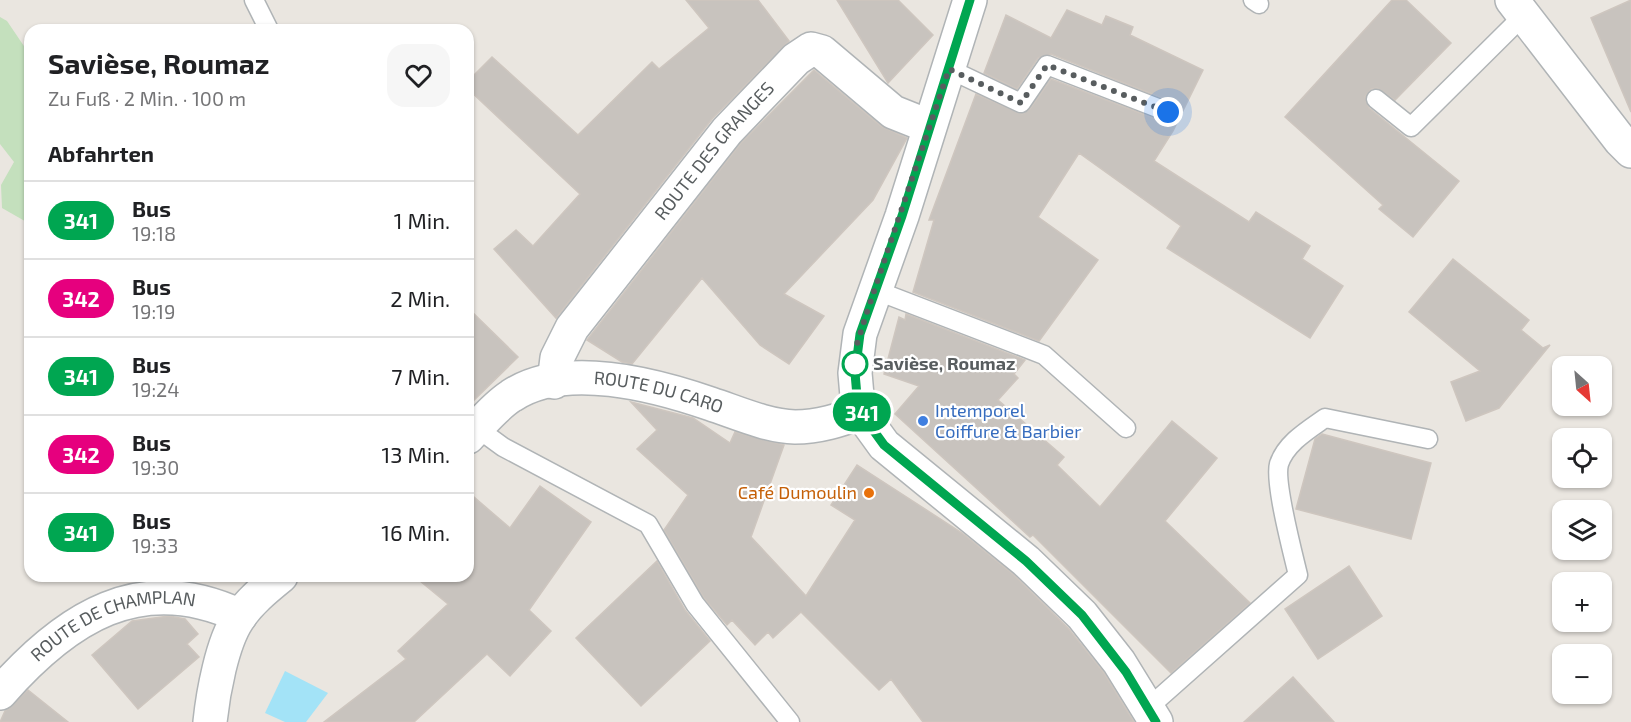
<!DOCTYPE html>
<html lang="de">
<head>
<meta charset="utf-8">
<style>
	:root { --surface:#fff; --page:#f6f6f6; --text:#202124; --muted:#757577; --line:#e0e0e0 }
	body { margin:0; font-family:"Exo 2",sans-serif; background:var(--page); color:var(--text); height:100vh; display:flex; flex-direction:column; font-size:22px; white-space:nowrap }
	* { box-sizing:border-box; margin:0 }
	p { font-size:20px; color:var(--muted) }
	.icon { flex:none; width:33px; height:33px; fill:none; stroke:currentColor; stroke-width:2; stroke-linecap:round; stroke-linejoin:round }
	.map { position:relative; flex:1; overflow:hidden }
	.details { position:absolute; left:24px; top:24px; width:450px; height:558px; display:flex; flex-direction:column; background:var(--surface); border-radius:18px; box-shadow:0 2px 4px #0004 }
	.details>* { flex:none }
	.badge { padding:0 12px; border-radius:20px; font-size:21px; line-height:39px }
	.needle { width:39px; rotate:153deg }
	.buttons { position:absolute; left:1552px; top:356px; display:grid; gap:12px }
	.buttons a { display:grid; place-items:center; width:60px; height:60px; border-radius:12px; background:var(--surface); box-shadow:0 2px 4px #0004; font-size:30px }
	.you { position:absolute; width:30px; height:30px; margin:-15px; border:4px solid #fff; border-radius:50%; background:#1a73e8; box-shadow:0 0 0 9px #1a73e833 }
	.map>.badge { position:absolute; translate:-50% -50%; box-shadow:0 0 0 3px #fff }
	h2 { padding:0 24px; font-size:22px; line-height:54px }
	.round { display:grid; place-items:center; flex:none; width:63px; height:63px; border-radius:18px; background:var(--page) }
	.summary { display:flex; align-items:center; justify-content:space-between; height:102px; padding:0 24px }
	h1 { font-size:28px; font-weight:700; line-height:45px }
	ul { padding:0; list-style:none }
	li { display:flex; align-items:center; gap:18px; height:78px; padding:0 24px; border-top:2px solid var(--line) }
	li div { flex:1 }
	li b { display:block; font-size:22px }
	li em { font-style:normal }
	li .badge { min-width:66px; font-weight:700; text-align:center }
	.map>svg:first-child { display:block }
	.green { fill:#c4e0bd }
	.water { fill:#a3e3f7 }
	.building { fill:#c8c3be; stroke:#cec6bf; stroke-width:1.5 }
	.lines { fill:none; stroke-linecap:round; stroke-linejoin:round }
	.service-casing { stroke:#b0b4b6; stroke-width:21 }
	.minor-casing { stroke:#b0b4b6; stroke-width:36 }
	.tertiary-casing { stroke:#b0b4b6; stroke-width:36 }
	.service { stroke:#fff; stroke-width:18 }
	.minor { stroke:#fff; stroke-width:33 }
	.tertiary { stroke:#fff; stroke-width:33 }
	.line-casing { stroke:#fff; stroke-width:14 }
	.line { stroke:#00a651; stroke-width:9 }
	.walk { stroke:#585d5f; stroke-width:6; stroke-dasharray:0 10.8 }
	.stop-dot { fill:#fff; stroke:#00a651; stroke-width:3 }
	.shop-dot { fill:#3f7fe0; stroke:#fff; stroke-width:2 }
	.food-dot { fill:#e8710a; stroke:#fff; stroke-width:2 }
	.labels { text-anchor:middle; stroke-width:4.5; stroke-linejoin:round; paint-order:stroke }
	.street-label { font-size:18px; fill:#585d5f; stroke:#fff }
	.stop-label { font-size:18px; font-weight:bold; fill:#585d5f; stroke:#fff; text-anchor:start }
	.shop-label { font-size:18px; fill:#366cbe; stroke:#fff; text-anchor:start }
	.food-label { font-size:18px; fill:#c56008; stroke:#fff; text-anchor:end }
</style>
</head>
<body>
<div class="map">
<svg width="1631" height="722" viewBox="0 0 1631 722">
	<rect width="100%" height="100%" fill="#eae6e0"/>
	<!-- green -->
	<path class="green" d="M0 17 7 21 30 55V224L2 208 1 185 14 162 0 144Z"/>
	<!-- water -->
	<path class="water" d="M285 671 328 693 306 722H285L265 713Z"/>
	<!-- building -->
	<path class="building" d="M686 0H758L789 41 712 119 556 318 494 249 516 230 533 246 580 194 468 89V81L492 57 578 135 652 62 659 69 709 28Z
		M837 0H898L933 35 888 83Z
		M1392 0H1406L1451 43 1395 100 1377 88 1371 89 1365 97 1369 108 1459 181 1413 237 1379 209 1383 205 1285 117Z
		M1631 0V112L1591 18Z
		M1067 10 1102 25 1106 16 1133 27 1130 35 1203 70 1173 131 1154 161 1249 222 1256 212 1310 246 1302 259 1343 286 1310 338 1167 248 1181 226 1079 153 1038 217 1098 260 1039 341 913 292 934 220H929L976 94 1022 114 1030 109 1051 79 1164 122 1170 123 1178 117 1179 110 1172 102 1051 54 1038 58 1017 89 984 73 1006 15 1051 38Z
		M814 70 881 126 907 138 873 200 784 294 824 316 789 364 760 345 702 278 632 364 622 362 587 340 741 143Z
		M1453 259 1529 320 1521 330 1543 348 1550 345 1499 408 1466 421 1451 382 1480 371 1409 312Z
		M468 308 518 357 468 406Z
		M906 314 1025 360 1014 374 1018 378 998 400 1064 457 1057 465 1100 507 1172 421 1217 458 1165 521 1250 603 1171 673 1033 535 1030 537 895 414 919 386 884 374 899 317 905 320Z
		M631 402 693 418 730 443 735 432 784 445 751 537 806 596 855 520 831 505 857 465 962 533 1014 575 1068 628 1104 673 1134 722H923L891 679 879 690 801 612 773 638 768 632 755 645 732 620 727 625 704 598 664 530 688 495 637 449 657 430Z
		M1322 434 1431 463 1411 539 1296 509 1315 439Z
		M540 486 591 522 529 610 551 631 510 676 487 654 414 722H324L406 659 398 651 448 604 414 576H468V492L510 528Z
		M657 561 685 610 710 641 641 706 576 638Z
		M1349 566 1382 616 1318 659 1285 609Z
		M169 616 185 619 198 634 187 644 199 657 138 709 92 655 132 621Z
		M1293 677 1334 722H1244Z
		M28 690 68 722H0L5 711Z"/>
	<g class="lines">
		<!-- service casing -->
		<g class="service-casing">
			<path id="service" d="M254 0 269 30
				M1253 0 1259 4
				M949 69 1021 103 1047 65 1168 112
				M1376 99 1411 127 1524 15
				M875 290 1044 355 1126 428
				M477 428 503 447 648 524 695 604 790 722
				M1148 708 1298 575C1293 554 1274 482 1279 464 1286 443 1308 430 1325 418L1428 439"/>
		</g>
		<!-- minor casing -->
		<g class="minor-casing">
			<g id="minor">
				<path d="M1512 0 1620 140 1631 151"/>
				<path id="s1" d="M554 382 557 358 572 328 727 131 796 59 811 49 822 52 893 112 928 126"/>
				<path id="s2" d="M0 693C66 618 140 569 240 616"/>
			</g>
		</g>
		<!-- tertiary casing -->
		<g class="tertiary-casing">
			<g id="tertiary">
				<path d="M970 0 902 216 860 334 855 373 857 396 863 416 884 445 1026 561 1082 615 1119 662 1156 722"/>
				<path id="s3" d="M468 437C482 423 494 407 511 396 564 360 656 385 711 404 738 413 767 426 795 427 819 427 840 420 862 412"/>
				<path d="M210 722C213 693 222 643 238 619 249 602 265 589 281 576"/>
			</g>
		</g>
		<!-- service -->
		<use href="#service" class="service"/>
		<!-- minor -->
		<use href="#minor" class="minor"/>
		<!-- tertiary -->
		<use href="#tertiary" class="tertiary"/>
	</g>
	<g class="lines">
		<!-- line casing -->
		<g class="line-casing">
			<path id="line" d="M970 0 902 216 860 334 855 373 857 396 863 416 884 445 1026 561 1082 615 1126 672 1156 722"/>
		</g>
		<!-- line -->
		<use href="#line" class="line"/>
		<!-- walk -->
		<path class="walk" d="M855 364 856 347 867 312 949 69 1021 103 1047 65 1168 112"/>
	</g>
	<!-- markers -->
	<circle class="stop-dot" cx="855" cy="364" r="12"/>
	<circle class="shop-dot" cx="923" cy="421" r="6"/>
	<circle class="food-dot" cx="869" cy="493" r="6"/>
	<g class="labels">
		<!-- street labels -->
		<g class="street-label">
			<text dy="6" stroke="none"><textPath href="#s1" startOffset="285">ROUTE DES GRANGES</textPath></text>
			<text dy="6" stroke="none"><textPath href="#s3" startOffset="212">ROUTE DU CARO</textPath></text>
			<text dy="6" stroke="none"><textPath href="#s2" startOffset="138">ROUTE DE CHAMPLAN</textPath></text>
		</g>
		<!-- stop labels -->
		<g class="stop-label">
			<text x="873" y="370">Savièse, Roumaz</text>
		</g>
		<!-- shop labels -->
		<g class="shop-label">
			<text x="935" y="417">Intemporel<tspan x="935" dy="21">Coiffure &amp; Barbier</tspan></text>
		</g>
		<!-- food labels -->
		<g class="food-label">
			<text x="857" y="499">Café Dumoulin</text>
		</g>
	</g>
</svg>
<div class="buttons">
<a><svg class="needle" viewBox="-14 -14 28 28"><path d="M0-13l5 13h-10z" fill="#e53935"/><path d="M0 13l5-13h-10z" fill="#757577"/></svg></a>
<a><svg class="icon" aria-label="locate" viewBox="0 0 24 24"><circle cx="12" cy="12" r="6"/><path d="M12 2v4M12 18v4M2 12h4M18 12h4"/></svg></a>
<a><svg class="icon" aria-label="layers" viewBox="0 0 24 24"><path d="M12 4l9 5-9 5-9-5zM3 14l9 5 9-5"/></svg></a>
<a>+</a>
<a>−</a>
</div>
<div class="you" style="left:1168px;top:112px"></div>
<b class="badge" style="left:862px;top:412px;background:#00a651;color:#fff">341</b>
<section class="details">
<div class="summary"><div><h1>Savièse, Roumaz</h1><p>Zu Fuß · 2 Min. · 100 m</p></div><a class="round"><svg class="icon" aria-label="heart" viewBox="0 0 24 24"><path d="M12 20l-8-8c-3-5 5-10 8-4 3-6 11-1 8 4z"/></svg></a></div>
<h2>Abfahrten</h2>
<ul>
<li><span class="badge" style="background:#00a651;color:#fff">341</span><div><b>Bus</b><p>19:18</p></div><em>1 Min.</em></li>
<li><span class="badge" style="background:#e6007e;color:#fff">342</span><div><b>Bus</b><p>19:19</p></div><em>2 Min.</em></li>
<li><span class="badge" style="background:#00a651;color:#fff">341</span><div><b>Bus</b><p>19:24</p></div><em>7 Min.</em></li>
<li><span class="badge" style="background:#e6007e;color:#fff">342</span><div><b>Bus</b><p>19:30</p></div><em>13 Min.</em></li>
<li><span class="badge" style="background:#00a651;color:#fff">341</span><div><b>Bus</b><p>19:33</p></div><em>16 Min.</em></li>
</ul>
</section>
</div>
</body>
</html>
